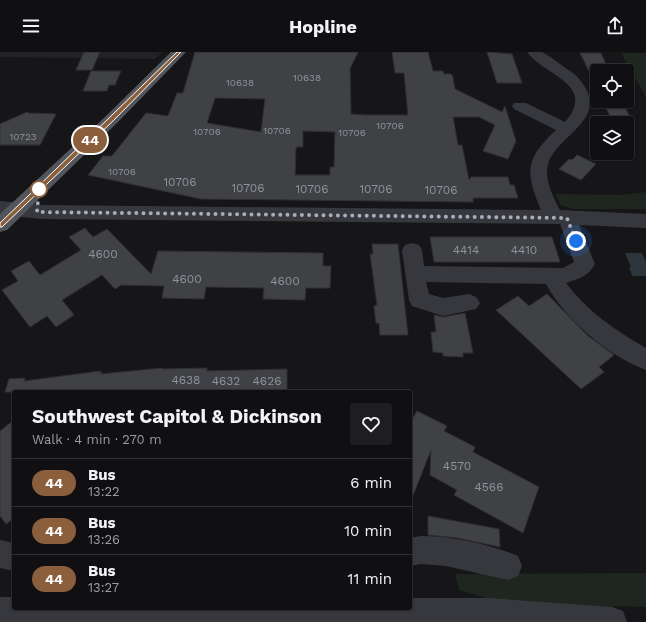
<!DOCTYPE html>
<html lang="en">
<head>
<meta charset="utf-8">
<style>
	:root { --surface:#101012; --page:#1e1e20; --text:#f1f3f6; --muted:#9c9d9f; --line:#303032 }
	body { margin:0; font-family:"Work Sans",sans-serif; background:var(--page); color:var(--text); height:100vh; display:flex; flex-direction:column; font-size:15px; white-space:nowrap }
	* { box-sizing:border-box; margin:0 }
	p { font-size:13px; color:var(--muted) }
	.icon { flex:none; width:22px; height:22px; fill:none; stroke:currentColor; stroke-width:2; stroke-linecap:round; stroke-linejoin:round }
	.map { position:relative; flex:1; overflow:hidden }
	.sheet { position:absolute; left:12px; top:338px; width:400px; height:220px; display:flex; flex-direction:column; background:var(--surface); border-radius:4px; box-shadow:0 1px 3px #0004,0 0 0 1px var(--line) }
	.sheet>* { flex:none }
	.badge { padding:0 8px; border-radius:13px; font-size:14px; line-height:26px }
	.buttons { position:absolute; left:590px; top:12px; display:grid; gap:8px }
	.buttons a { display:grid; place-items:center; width:44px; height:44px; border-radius:4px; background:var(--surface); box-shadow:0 1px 3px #0004,0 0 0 1px var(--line); font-size:20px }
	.you { position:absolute; width:20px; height:20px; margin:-10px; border:3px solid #fff; border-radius:50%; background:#1a73e8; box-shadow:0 0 0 6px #1a73e833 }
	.map>.badge { position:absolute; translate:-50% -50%; box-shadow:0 0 0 2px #fff }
	.round { display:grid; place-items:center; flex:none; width:42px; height:42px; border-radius:4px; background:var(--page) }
	.summary { display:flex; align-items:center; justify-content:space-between; height:68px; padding:0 20px }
	h1 { font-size:19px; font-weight:700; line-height:30px }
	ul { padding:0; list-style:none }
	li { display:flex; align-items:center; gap:12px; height:48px; padding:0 20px; border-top:1px solid var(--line) }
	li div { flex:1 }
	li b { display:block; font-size:15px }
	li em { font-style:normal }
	li .badge { min-width:44px; font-weight:700; text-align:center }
	header { display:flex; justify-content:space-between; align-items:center; height:52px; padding:0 20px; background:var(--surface); font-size:18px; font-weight:700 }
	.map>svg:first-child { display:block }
	.built { fill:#222225 }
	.green { fill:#1e261f }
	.water { fill:#2c353c }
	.building { fill:#404145; stroke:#303034; fill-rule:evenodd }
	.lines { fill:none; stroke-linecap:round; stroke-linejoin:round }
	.minor { fill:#37383d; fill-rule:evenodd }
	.major { fill:#53555c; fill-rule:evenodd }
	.line { fill:#8b5e3c; stroke:#fff }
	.walk { stroke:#a8adb8; stroke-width:4; stroke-dasharray:0 7.2 }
	.stop-dot { fill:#fff; stroke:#8b5e3c; stroke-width:2 }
	.labels { text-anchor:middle; stroke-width:3.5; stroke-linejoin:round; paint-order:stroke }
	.far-number-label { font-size:10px; fill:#8e929b }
	.number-label { font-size:12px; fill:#8e929b }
</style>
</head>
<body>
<header><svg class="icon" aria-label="menu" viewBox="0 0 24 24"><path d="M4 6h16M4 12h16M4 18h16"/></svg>Hopline<svg class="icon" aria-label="share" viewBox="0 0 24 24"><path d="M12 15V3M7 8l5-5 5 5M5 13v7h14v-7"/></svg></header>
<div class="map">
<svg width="646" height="570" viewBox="0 0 646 570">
	<rect width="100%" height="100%" fill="#161618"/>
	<!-- built -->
	<path class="built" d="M0 0H162L155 7 0 5Z"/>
	<!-- green -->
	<path class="green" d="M621 1H646V45Z
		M646 140V157H573L561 153 555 142 622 143Z
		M646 521V555L615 554 609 556 491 547 459 538 455 522Z"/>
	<!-- water -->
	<path class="water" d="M625 201H642L646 210V224H632L629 215H631Z"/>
	<!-- building -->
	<path class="building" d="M84 0H100L92 18H76Z
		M195 0H358L350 17 351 62 364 63H408L404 21H395L392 0H428L433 19H443L444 22H451L453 25 455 37 502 60 505 54 516 89 508 107 483 99 495 73 479 65H453L458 93H462L469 128 471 125H508L510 133H514L518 146H473V150L201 147 88 123 103 104H112L146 61 168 64 177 41H183ZM215 46 265 47 261 80 207 71ZM303 79 335 80 334 115H330V123H295L296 95H303Z
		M487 0 512 2 522 31H497Z
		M580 1H601L609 19H589Z
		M91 19H121L115 33H109L107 39H83Z
		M603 49H622L633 71H613Z
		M27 60 28 61 56 62 40 93H0V72Z
		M577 103 596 112 581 128 559 117 569 107 572 108Z
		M85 176 93 185 107 177 151 222 158 199 323 201V214H331L330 236H306L305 248 263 247 264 236 206 235 204 247 162 246 164 234 121 233 115 237 102 223 62 248 74 263 56 275 47 264 30 275 2 238 18 229 11 219 29 209 40 223 81 198 69 185Z
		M430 185H552L560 210H434Z
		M372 192H398L408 283H380L379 271H376L374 254 377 253 370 202H373Z
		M547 242 588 284 614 303 599 315 604 320 581 337 496 258 518 244 529 254Z
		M465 261 473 301H463V305L443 304V301L433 300 431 280H436L434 263 443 265Z
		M162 316V317L207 316V319L287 317V340H5L9 327 25 326 24 329 101 319V322Z
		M417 359 447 374 444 379 475 395 473 400 539 435 523 481 454 443 457 438 430 423 431 398 410 451V371Z
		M14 368V466L6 472 0 464V379Z
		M428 464 499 477 500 495 458 486 428 483Z"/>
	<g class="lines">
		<!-- minor -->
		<path class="minor" d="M527 0C531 0 539 0 542 0 547 2 564 15 570 19 578 24 583 31 587 39 602 70 555 86 548 112 544 127 553 145 560 158L646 162V176L579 173 595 212C589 224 578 227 566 231 587 259 616 279 646 296V318C608 304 565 267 546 232L426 230 429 242 443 246 469 242 476 245 480 251 476 257 443 264 412 254 409 248 402 198 405 193 412 191 419 193 422 198 424 214 563 216 574 210 560 172 43 167 0 163V149L43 153 541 158C525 120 525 107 556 78L514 57 512 54 514 51H526L565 70C598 32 543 23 527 0Z
			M421 484C453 484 489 492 518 504L522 514 518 524 508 528 446 514 421 512 410 514V486Z
			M0 488 14 491V519L0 516Z
			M0 545H14V556H410V546H488L612 555 623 559 627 570H0Z"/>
		<!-- major -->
		<path class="major" d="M171 0H186L118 70 7 178 0 180V162L106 64Z"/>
	</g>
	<!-- line -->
	<path class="line" d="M177 0H181L114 68 2 175H0V171L110 65Z"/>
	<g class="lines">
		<!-- walk -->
		<path class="walk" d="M39 137 37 160 567 166 576 189"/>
	</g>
	<!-- markers -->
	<circle class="stop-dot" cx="39" cy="137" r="8"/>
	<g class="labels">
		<!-- far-number labels -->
		<g class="far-number-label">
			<text x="307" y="29">10638</text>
			<text x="240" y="34">10638</text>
			<text x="390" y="77">10706</text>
			<text x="277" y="82">10706</text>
			<text x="207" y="83">10706</text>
			<text x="352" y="84">10706</text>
			<text x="23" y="88">10723</text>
			<text x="122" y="123">10706</text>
		</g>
		<!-- number labels -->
		<g class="number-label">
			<text x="180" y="134">10706</text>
			<text x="248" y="140">10706</text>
			<text x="312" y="141">10706</text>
			<text x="376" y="141">10706</text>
			<text x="441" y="142">10706</text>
			<text x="466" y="202">4414</text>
			<text x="524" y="202">4410</text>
			<text x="103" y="206">4600</text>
			<text x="187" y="231">4600</text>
			<text x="285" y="233">4600</text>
			<text x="186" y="332">4638</text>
			<text x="226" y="333">4632</text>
			<text x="267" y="333">4626</text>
			<text x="457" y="418">4570</text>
			<text x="489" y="439">4566</text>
		</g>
	</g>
</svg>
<div class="buttons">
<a><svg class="icon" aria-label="locate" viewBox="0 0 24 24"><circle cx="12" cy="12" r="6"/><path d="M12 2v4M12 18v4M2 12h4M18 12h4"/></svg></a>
<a><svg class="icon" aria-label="layers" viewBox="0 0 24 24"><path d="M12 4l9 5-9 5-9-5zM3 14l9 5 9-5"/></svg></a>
</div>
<div class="you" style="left:576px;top:189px"></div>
<b class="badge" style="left:90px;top:88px;background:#8b5e3c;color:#fff">44</b>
<section class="sheet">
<div class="summary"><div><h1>Southwest Capitol &amp; Dickinson</h1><p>Walk · 4 min · 270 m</p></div><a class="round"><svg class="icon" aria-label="heart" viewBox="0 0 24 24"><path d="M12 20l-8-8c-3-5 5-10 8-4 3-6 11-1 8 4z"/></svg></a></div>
<ul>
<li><span class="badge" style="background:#8b5e3c;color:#fff">44</span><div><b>Bus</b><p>13:22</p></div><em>6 min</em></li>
<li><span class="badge" style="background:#8b5e3c;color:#fff">44</span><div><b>Bus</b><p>13:26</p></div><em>10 min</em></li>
<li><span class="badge" style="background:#8b5e3c;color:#fff">44</span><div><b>Bus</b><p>13:27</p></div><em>11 min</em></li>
</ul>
</section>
</div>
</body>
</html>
